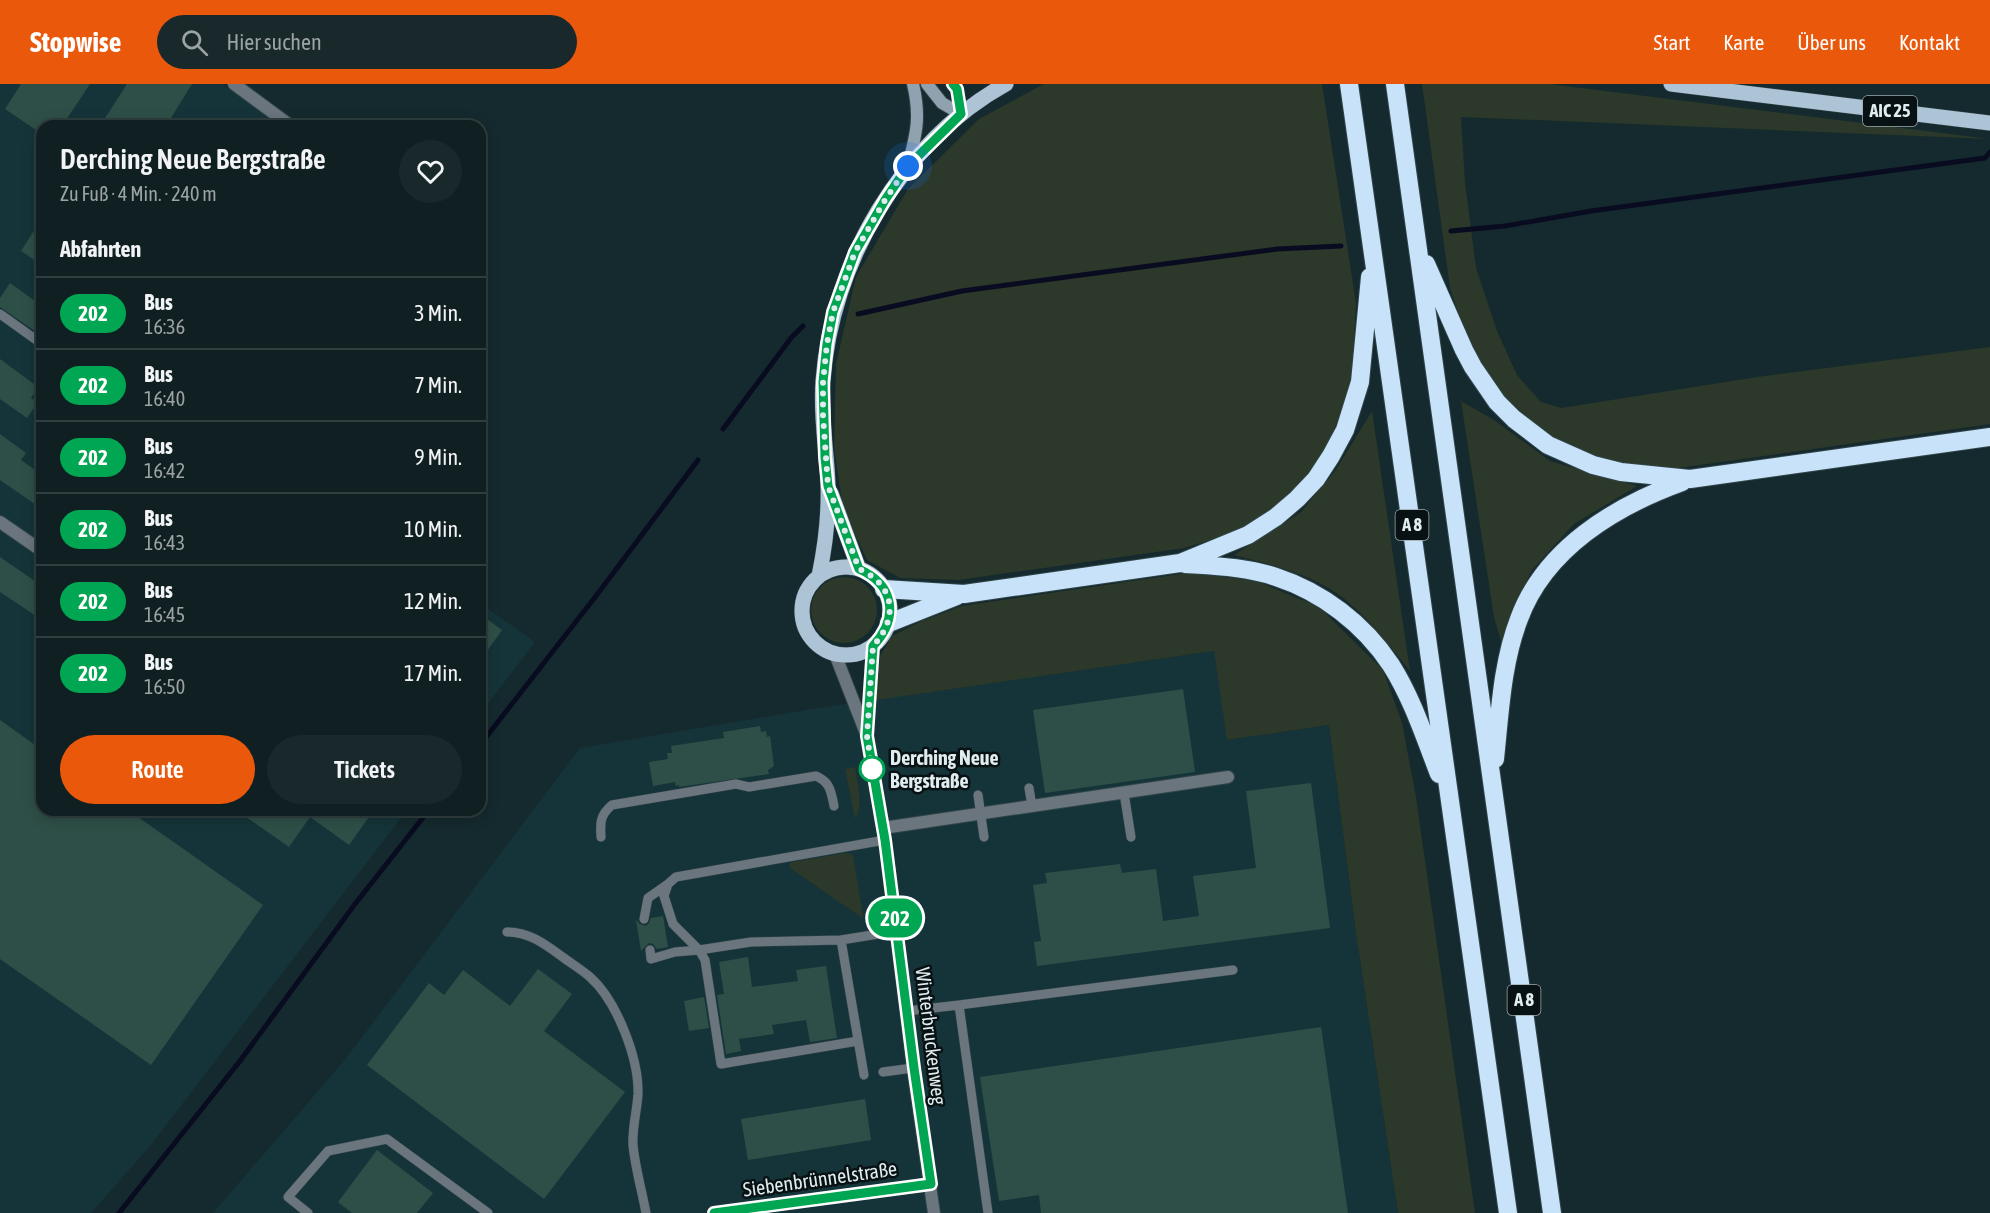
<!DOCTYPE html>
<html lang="de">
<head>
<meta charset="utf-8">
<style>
	:root { --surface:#102022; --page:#19282a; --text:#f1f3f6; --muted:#9ca3a5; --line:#303e40; --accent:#ea580c }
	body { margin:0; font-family:"Asap Condensed",sans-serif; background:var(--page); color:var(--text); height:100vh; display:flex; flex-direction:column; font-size:22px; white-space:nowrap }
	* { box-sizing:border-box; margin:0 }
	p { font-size:20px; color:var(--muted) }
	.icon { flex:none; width:33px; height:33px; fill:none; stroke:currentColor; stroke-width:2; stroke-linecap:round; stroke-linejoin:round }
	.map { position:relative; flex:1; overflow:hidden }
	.side { position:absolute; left:36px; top:36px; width:450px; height:696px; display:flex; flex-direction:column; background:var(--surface); border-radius:18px; box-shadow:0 3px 15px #0003,0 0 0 2px var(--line) }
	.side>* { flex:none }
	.badge { padding:0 12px; border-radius:20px; font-size:21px; line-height:39px }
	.you { position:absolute; width:30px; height:30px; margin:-15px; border:4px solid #fff; border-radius:50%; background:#1a73e8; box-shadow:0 0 0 9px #1a73e833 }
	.map>.badge { position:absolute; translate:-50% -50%; box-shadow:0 0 0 3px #fff }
	h2 { padding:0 24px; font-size:22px; line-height:54px }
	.round { display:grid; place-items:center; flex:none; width:63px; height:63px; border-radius:32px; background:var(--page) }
	.head { display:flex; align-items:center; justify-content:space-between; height:102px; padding:0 24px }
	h1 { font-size:28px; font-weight:600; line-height:45px }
	.action { display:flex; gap:12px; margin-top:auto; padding:12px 24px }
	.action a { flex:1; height:69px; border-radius:36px; background:var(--accent); color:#fff; font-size:24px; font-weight:600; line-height:69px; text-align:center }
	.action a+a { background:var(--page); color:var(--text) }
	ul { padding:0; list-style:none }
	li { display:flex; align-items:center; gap:18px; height:72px; padding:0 24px; border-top:2px solid var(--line) }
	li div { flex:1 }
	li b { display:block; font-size:22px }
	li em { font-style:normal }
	li .badge { min-width:66px; font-weight:700; text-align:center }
	header { display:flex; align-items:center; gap:36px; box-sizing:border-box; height:84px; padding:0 30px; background:var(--accent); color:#fff }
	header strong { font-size:28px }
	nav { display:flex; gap:33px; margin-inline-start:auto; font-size:21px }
	.search { width:420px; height:54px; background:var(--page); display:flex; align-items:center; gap:15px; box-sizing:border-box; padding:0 21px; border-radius:33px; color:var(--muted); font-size:22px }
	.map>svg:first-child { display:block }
	.built { fill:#153439 }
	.green { fill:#2b382a }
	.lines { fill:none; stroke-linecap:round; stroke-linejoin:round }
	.stream { stroke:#090c20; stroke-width:5 }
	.building { fill:#2e4f47 }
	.service-casing { stroke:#314549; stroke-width:10 }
	.minor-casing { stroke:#314549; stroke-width:14 }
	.tertiary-casing { stroke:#314549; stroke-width:14 }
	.secondary-casing { stroke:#314549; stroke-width:14 }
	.primary-casing { stroke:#314549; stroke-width:16 }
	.motorway-casing { stroke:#314549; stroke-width:20 }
	.service { stroke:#6a757e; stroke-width:9 }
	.minor { stroke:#6a757e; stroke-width:12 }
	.tertiary { stroke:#6a757e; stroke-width:12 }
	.secondary { stroke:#90a1af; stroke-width:12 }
	.primary { stroke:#adc4d6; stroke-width:15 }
	.motorway { stroke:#c8e3f9; stroke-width:18 }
	.line-casing { stroke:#fff; stroke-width:14 }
	.line { stroke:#00a651; stroke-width:9 }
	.walk { stroke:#e0ecef; stroke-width:6; stroke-dasharray:0 10.8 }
	.stop-dot { fill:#fff; stroke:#00a651; stroke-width:3 }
	.labels { text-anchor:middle; stroke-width:5; stroke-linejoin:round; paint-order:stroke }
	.shield { fill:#081113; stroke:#9faaad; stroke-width:1.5 }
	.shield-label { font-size:18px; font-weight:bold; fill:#e0ecef }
	.stop-label { font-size:20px; font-weight:bold; fill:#e0ecef; stroke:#081113; text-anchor:start }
	.street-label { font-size:20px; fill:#e0ecef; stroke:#081113 }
</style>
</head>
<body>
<header>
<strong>Stopwise</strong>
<div class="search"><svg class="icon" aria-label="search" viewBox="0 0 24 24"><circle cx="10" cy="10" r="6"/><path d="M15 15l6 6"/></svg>Hier suchen</div>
<nav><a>Start</a><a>Karte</a><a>Über uns</a><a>Kontakt</a></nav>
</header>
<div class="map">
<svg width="1990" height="1129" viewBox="0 0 1990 1129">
	<rect width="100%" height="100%" fill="#152a2e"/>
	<!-- built -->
	<path class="built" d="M0 0H222L279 42H42V726H407L150 1062 91 1129H0Z
		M480 519 535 558 480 630Z
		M1214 567 1228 656 1329 641 1356 849 1398 1129H213L344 977 580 664 818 624Z"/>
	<!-- green -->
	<path class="green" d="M1044 0H1322L1356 219 1352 302 1323 372 1288 413 1241 447 1184 464 959 496 900 494 867 476 843 425 834 363 836 280 856 193 908 105 979 35Z
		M1422 0H1549L1990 55 1461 33 1465 99 1476 184 1497 247 1517 291 1541 318 1561 324 1757 293 1990 263V340L1657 387 1607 378 1547 351 1504 312 1469 262 1450 204Z
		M1461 317 1494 336 1550 377 1637 402 1574 440 1532 486 1514 522 1502 561 1494 533Z
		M1372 327 1410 587C1390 563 1372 538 1348 518 1317 491 1273 481 1234 471L1301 428 1335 387Z
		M1187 489 1254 496 1319 523 1383 586 1402 639 1416 713 1475 1129H1398L1356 849 1329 641 1227 656 1214 567 876 616 880 572 892 552 922 537 962 522Z
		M811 526a33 33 0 1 1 66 0a33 33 0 1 1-66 0Z
		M855 683C857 699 864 720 855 735L845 685Z
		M846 769 853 771 863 832 861 833 790 784 789 781 792 778Z"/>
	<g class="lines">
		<!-- stream -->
		<path class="stream" d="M1451 147 1505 142 1591 127 1985 74 1990 68
			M858 230 962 207 1277 165 1341 162
			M723 345 791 254 803 242
			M480 661 599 508 698 376
			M119 1129 240 977 355 820 429 726"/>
	</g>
	<!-- building -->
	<path class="building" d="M21 0H90L62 42H42V50L5 25Z
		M127 0H192L166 42H100Z
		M42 134V181L21 167Z
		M10 199 42 222V252L0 223V214Z
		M0 275 38 303 31 314 38 318 27 334 0 315Z
		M0 350 26 369 21 376 42 391V425L0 396Z
		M0 473 42 502V536L0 508Z
		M480 530 502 546 480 577Z
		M1183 605 1195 688 1045 709 1033 626Z
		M0 636 42 666V726H128L263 821 151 981 0 875Z
		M760 642 761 648 766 647 767 653 770 652 774 682 768 686 769 690 679 703V701L676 702 675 698 653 702 649 678 668 675 667 669H672L671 662 724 654 723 648Z
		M1311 699 1330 844 1037 882 1034 858 1041 857 1033 801 1047 799 1045 789 1120 780 1122 789 1156 785 1163 837 1199 832 1193 792 1256 784 1246 707Z
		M236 726H360L369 733 349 761 310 733 289 763Z
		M663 832 668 863 657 865 653 860 649 859 641 867 636 836 640 840 646 842 649 839 651 834Z
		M748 873 752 903 798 897 796 886 826 882 837 954 810 958 806 936 772 941 774 950 739 955 741 967 726 970 717 911 724 910 719 878Z
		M538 885 572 910 544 947 625 1008 544 1115 367 981 429 899 444 911 463 886 510 922Z
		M704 913 709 944 689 947 684 917Z
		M1321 943 1348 1129H1041L1039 1111 999 1117 980 993Z
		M865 1015 871 1056 748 1076 741 1035Z
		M377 1066 433 1109 417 1129H352L338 1118Z"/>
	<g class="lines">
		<!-- service casing -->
		<g class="service-casing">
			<path id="service" d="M0 230 42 260
				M1029 704 1032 722
				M1124 709 1131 753
				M978 711 984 753
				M601 753C600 739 600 731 612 721L736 700 749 703 816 692C830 698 831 707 834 722
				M644 835 648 814 668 800
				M507 848C530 848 546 861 564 874 572 880 582 886 590 893 617 917 639 975 638 1010 637 1027 632 1044 633 1061 635 1083 642 1107 646 1129
				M841 856 864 991
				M650 866 651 875 675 868 699 866 751 858 841 856 897 847
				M959 921 1233 886
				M907 927 959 921 988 1129
				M858 957 721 980 705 876 699 866 673 840 664 812 668 800 676 793 885 756
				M883 988 913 984
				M308 1129 288 1113 328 1067 387 1055 488 1129"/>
		</g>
		<!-- minor casing -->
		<g class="minor-casing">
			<path id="minor" d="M234 0 291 42
				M0 438 42 467
				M883 744 1228 693
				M714 1129 931 1100"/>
		</g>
		<!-- tertiary casing -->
		<g class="tertiary-casing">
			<path id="tertiary" d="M835 570 867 652 871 672 885 756 913 984 934 1129
				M867 648 873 562"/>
		</g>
		<!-- secondary casing -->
		<g class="secondary-casing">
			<path id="secondary" d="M927 0 942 19 961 30
				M952 0 957 5 961 30
				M908 82C916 50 921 34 913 0"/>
		</g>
		<!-- primary casing -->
		<g class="primary-casing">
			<path id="primary" d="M1671 0 1990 39
				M831 409 859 485
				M802 527a44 44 0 1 1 88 0a44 44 0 1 1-88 0Z
				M819 492C825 463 829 431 828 401 827 367 820 332 823 297 831 180 902 57 1006 0"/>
		</g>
		<!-- motorway casing -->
		<g class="motorway-casing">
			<path id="motorway" d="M1349 0 1508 1129
				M1395 0 1552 1129
				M1426 180 1464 266 1473 283 1497 318 1514 335 1548 361 1593 381 1621 388 1690 395 1990 353
				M1185 480C1215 482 1247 483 1276 493 1322 508 1364 540 1391 581 1412 614 1425 654 1439 690
				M884 505 964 510 1180 479 1248 451 1276 433 1297 415 1316 395 1331 372 1345 346 1360 298 1370 193
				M889 539 957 512
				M1495 675C1500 628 1502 579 1519 535 1545 464 1616 422 1682 398"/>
		</g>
		<!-- service -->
		<use href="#service" class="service"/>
		<!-- minor -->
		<use href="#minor" class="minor"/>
		<!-- tertiary -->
		<use href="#tertiary" class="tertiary"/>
		<!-- secondary -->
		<use href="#secondary" class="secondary"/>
		<!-- primary -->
		<use href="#primary" class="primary"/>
		<!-- motorway -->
		<use href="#motorway" class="motorway"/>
	</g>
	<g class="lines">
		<!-- line casing -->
		<g class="line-casing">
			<path id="line" d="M714 1129 931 1100 914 984 885 756 867 652 873 562C899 534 895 501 859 485L828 402 825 373 823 298 827 260 833 228 855 168 885 116 908 82 961 30 957 5 953 0"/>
		</g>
		<!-- line -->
		<use href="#line" class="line"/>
		<!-- walk -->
		<path class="walk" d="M872 685 867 652 873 562C899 534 895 501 859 485L828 402 823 332V298L827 260 833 228 855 168 885 116 908 82"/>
	</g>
	<!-- markers -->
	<circle class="stop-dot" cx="872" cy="685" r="12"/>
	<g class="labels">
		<!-- shield labels -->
		<g class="shield">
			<rect x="1863" y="12" width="54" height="30" rx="4.5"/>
			<rect x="1395.5" y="426" width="33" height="30" rx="4.5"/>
			<rect x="1507.5" y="901" width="33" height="30" rx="4.5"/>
		</g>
		<g class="shield-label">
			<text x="1890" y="33">AIC 25</text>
			<text x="1412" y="447">A 8</text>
			<text x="1524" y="922">A 8</text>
		</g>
		<!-- stop labels -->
		<g class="stop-label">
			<text x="890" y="681">Derching Neue<tspan x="890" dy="23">Bergstraße</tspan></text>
		</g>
		<!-- street labels -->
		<g class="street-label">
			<text transform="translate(931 952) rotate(83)" y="7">Winterbruckenweg</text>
			<text transform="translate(820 1095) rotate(-8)" y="7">Siebenbrünnelstraße</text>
		</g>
	</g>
</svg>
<div class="you" style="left:908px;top:82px"></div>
<b class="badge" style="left:895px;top:834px;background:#00a651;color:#fff">202</b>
<section class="side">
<div class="head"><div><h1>Derching Neue Bergstraße</h1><p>Zu Fuß · 4 Min. · 240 m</p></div><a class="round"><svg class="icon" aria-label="heart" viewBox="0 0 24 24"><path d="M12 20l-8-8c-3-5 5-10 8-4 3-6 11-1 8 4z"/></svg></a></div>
<h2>Abfahrten</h2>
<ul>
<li><span class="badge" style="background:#00a651;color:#fff">202</span><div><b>Bus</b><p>16:36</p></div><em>3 Min.</em></li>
<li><span class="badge" style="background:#00a651;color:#fff">202</span><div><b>Bus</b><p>16:40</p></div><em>7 Min.</em></li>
<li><span class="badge" style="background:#00a651;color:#fff">202</span><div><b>Bus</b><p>16:42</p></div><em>9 Min.</em></li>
<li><span class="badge" style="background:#00a651;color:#fff">202</span><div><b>Bus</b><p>16:43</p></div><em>10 Min.</em></li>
<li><span class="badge" style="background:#00a651;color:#fff">202</span><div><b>Bus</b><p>16:45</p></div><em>12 Min.</em></li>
<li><span class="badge" style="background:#00a651;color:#fff">202</span><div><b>Bus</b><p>16:50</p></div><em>17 Min.</em></li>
</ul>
<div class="action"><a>Route</a><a>Tickets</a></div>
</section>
</div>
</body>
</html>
